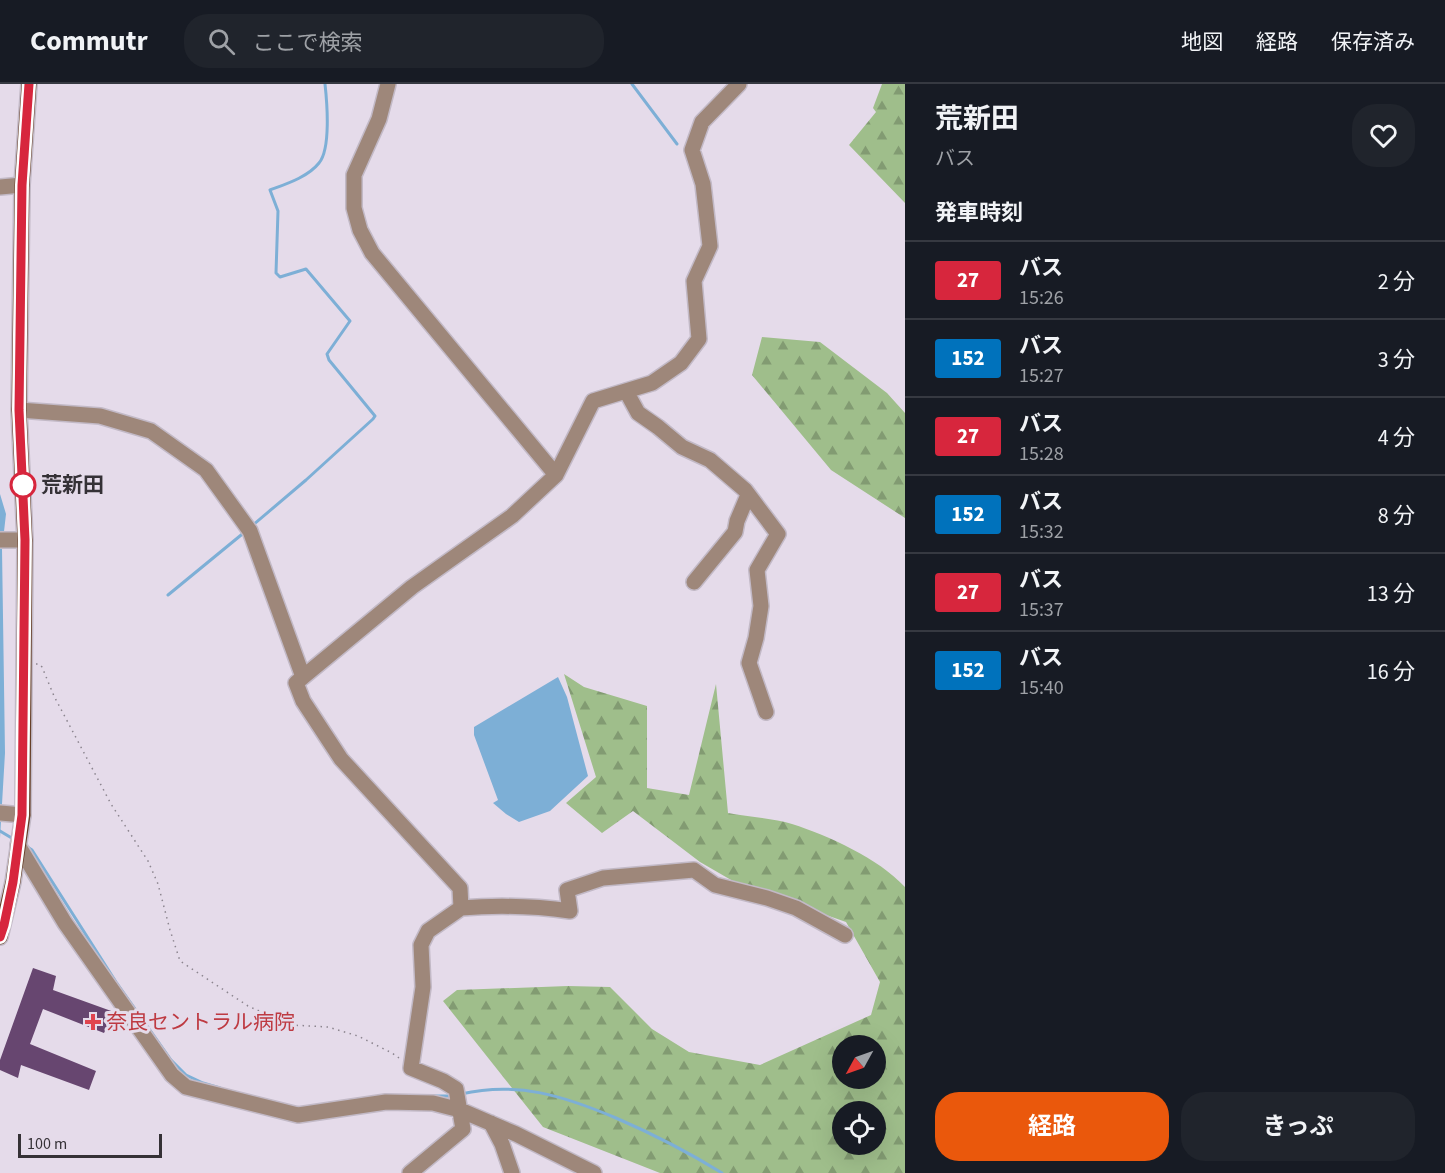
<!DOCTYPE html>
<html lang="ja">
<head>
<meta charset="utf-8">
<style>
	:root { --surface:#171b24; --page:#20242c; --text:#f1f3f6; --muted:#9ea1a6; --line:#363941; --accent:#ea580c }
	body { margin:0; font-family:"Source Sans 3","Noto Sans JP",sans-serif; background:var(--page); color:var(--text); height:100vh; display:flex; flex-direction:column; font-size:22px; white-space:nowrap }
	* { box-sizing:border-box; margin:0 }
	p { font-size:20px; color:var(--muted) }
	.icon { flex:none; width:33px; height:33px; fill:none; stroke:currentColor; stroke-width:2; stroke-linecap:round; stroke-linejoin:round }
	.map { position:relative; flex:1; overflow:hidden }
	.drawer { display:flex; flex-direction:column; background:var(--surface); width:540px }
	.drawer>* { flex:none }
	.badge { padding:0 12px; border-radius:4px; font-size:21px; line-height:39px }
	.needle { width:39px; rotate:230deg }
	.fabs { position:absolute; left:832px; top:951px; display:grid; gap:12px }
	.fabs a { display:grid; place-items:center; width:54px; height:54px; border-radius:50%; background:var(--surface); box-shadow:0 6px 24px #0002; font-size:30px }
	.scale { position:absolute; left:18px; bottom:15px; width:144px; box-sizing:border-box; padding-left:6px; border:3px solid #353136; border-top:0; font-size:16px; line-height:21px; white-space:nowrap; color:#353136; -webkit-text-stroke:4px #e5dbea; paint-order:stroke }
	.map>.badge { position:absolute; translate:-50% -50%; box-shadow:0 0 0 3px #fff }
	h2 { padding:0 30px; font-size:22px; line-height:54px }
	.round { display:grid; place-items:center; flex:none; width:63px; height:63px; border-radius:24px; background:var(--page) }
	.head { display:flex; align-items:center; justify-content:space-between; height:102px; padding:0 30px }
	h1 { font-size:28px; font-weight:700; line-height:45px }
	.primary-button { display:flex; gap:12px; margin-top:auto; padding:12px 30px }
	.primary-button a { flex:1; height:69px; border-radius:24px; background:var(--accent); color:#fff; font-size:24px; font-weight:700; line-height:69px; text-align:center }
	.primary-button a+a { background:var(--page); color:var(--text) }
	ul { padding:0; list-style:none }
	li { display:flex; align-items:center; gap:18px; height:78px; padding:0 30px; border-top:2px solid var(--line) }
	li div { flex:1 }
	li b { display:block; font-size:22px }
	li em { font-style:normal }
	li .badge { min-width:66px; font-weight:700; text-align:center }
	header { display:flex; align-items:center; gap:36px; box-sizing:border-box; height:84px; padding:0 30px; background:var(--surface); border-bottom:2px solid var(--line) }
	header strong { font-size:28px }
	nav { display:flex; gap:33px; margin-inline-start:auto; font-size:21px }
	.search { width:420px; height:54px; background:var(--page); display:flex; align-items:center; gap:15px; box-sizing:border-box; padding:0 21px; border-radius:24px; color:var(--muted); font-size:22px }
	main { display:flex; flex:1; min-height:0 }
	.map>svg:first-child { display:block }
	.forest { fill:url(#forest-firs); fill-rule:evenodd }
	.water { fill:#7dafd6 }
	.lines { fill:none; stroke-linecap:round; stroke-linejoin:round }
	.stream { stroke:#7dafd6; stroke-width:3 }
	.building { fill:#674670 }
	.minor-casing { stroke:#c2b9c6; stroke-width:18 }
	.major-casing { stroke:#c2b9c6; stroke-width:18 }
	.path { stroke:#8c858f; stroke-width:1.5; stroke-dasharray:1.5 4.5; stroke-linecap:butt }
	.minor { stroke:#9e877a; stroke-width:15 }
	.major { stroke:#663e27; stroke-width:15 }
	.line-casing { stroke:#fff; stroke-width:14 }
	.line { stroke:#d7263d; stroke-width:9 }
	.stop-dot { fill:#fff; stroke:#d7263d; stroke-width:3 }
	.health-dot { fill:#e0444e; stroke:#e5dbea; stroke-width:2 }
	.labels { text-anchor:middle; stroke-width:6; stroke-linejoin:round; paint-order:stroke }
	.stop-label { font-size:21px; font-weight:bold; fill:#353136; stroke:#e5dbea; text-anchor:start }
	.health-label { font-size:21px; fill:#be3a42; stroke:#e5dbea; text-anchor:start }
</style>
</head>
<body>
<header>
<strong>Commutr</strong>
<div class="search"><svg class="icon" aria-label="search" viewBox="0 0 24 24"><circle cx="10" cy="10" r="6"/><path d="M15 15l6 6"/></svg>ここで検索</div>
<nav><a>地図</a><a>経路</a><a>保存済み</a></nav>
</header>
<main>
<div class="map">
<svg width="905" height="1089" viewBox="0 0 905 1089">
	<defs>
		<pattern id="forest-firs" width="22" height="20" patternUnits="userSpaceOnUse" patternTransform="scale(1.5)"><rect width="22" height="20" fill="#9fbe8b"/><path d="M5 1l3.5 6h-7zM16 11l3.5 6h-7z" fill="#829b72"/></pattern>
	</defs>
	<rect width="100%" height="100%" fill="#e5dbea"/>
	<!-- forest -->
	<path class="forest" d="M882 0H905V119L849 61 876 28 873 24Z
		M762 253 820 258 887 309 905 329V434L831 386 752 291Z
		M564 590 584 603 647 622V704L689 711 716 600 728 729C748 733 773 734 792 740 829 752 878 774 905 803V1089H660L543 1043 443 917 457 906 568 902 610 903 652 945 689 968 760 981 871 931 880 898 846 838 738 800 700 778 633 727 602 749 566 719 596 693ZM843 962H876V994H843ZM843 1028H876V1060H843Z"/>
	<!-- water -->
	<path class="water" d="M0 410 6 430 2 465 5 669 0 754Z
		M558 593 567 613 588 692 550 727 519 738 506 730 493 719 498 716 474 651V643Z"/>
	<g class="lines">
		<!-- stream -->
		<path class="stream" d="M632 0 677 60
			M253 441 306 396 373 335 375 332 329 276 327 270 350 237 306 185 280 193 276 189 278 127 270 106C286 100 308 93 319 79 331 65 327 18 325 0
			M168 511 246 447
			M0 747 15 756
			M26 762 32 766 116 898 171 976 186 991 203 999 220 1004
			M461 1010C518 997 564 1012 616 1034 653 1050 688 1068 722 1089
			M431 1012H451"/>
	</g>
	<!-- building -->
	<path class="building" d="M33 884 56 892 53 906 114 928 104 949 43 925 30 960 96 987 89 1006 21 981 18 994 0 986V976Z"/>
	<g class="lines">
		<!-- minor casing -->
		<g class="minor-casing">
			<path id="minor" d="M388 0 379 35 354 91V124L360 146 372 169 556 391
				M0 103 22 101
				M626 307 638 329 658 343 682 363 710 376 745 406 778 450 757 486 761 522 756 554 749 579 766 628
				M19 326 100 332 151 347 206 386 250 447 303 593 296 599 303 617 341 675 460 804 461 824 428 847 421 861 423 903 411 984 443 997 456 1005 463 1045 410 1089
				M0 456H25
				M694 498 735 448 737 437 748 411
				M303 593 412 503 512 432 556 391 593 317 652 299 681 279 699 255 694 197 710 162 703 100 692 66 702 38 739 0
				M0 729 23 731
				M18 761 65 839 172 991 186 1003 298 1031 386 1018 433 1019 460 1026 516 1050 594 1089
				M461 824C498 821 534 822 570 827L567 806 603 794 694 786 715 801 767 814 796 824 845 851
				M491 1039 502 1060 512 1089"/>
		</g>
		<!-- major casing -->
		<g class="major-casing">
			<path id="major" d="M0 853 13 798 23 731 25 456 19 326 22 101 29 0"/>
		</g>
		<!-- path -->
		<path class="path" d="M36 580H39L42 583 54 612 111 720 148 777 158 800 170 846 180 877 248 922 291 941 328 943 358 952 392 969 399 974"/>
		<!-- minor -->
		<use href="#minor" class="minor"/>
		<!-- major -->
		<use href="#major" class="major"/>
	</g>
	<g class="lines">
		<!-- line casing -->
		<g class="line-casing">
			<path id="line" d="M0 853 4 841 13 798 22 731 25 456 19 326 22 101 29 0"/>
		</g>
		<!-- line -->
		<use href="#line" class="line"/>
	</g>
	<!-- markers -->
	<circle class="stop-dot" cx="23" cy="401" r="12"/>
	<path class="health-dot" d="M90 929h6v6h6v6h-6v6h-6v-6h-6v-6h6z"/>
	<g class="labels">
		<!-- stop labels -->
		<g class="stop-label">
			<text x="41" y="408">荒新田</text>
		</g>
		<!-- health labels -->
		<g class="health-label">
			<text x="106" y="945">奈良セントラル病院</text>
		</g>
	</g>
</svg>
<div class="fabs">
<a><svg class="needle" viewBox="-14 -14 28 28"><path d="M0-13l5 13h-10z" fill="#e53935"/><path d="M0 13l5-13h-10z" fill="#9ea1a6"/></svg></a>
<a><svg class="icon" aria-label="locate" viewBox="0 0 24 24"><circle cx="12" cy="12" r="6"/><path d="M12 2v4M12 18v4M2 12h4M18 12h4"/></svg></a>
</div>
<div class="scale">100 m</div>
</div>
<section class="drawer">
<div class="head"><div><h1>荒新田</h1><p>バス</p></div><a class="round"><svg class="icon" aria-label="heart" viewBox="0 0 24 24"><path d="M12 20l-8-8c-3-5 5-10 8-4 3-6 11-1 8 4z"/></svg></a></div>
<h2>発車時刻</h2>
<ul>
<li><span class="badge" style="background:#d7263d;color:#fff">27</span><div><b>バス</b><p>15:26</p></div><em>2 分</em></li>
<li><span class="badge" style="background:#0072bc;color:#fff">152</span><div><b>バス</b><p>15:27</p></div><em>3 分</em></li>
<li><span class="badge" style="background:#d7263d;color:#fff">27</span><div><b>バス</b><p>15:28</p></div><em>4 分</em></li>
<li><span class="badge" style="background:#0072bc;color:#fff">152</span><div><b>バス</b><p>15:32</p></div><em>8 分</em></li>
<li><span class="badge" style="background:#d7263d;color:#fff">27</span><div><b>バス</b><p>15:37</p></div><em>13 分</em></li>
<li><span class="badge" style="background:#0072bc;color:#fff">152</span><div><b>バス</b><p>15:40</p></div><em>16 分</em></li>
</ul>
<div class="primary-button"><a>経路</a><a>きっぷ</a></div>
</section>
</main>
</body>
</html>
